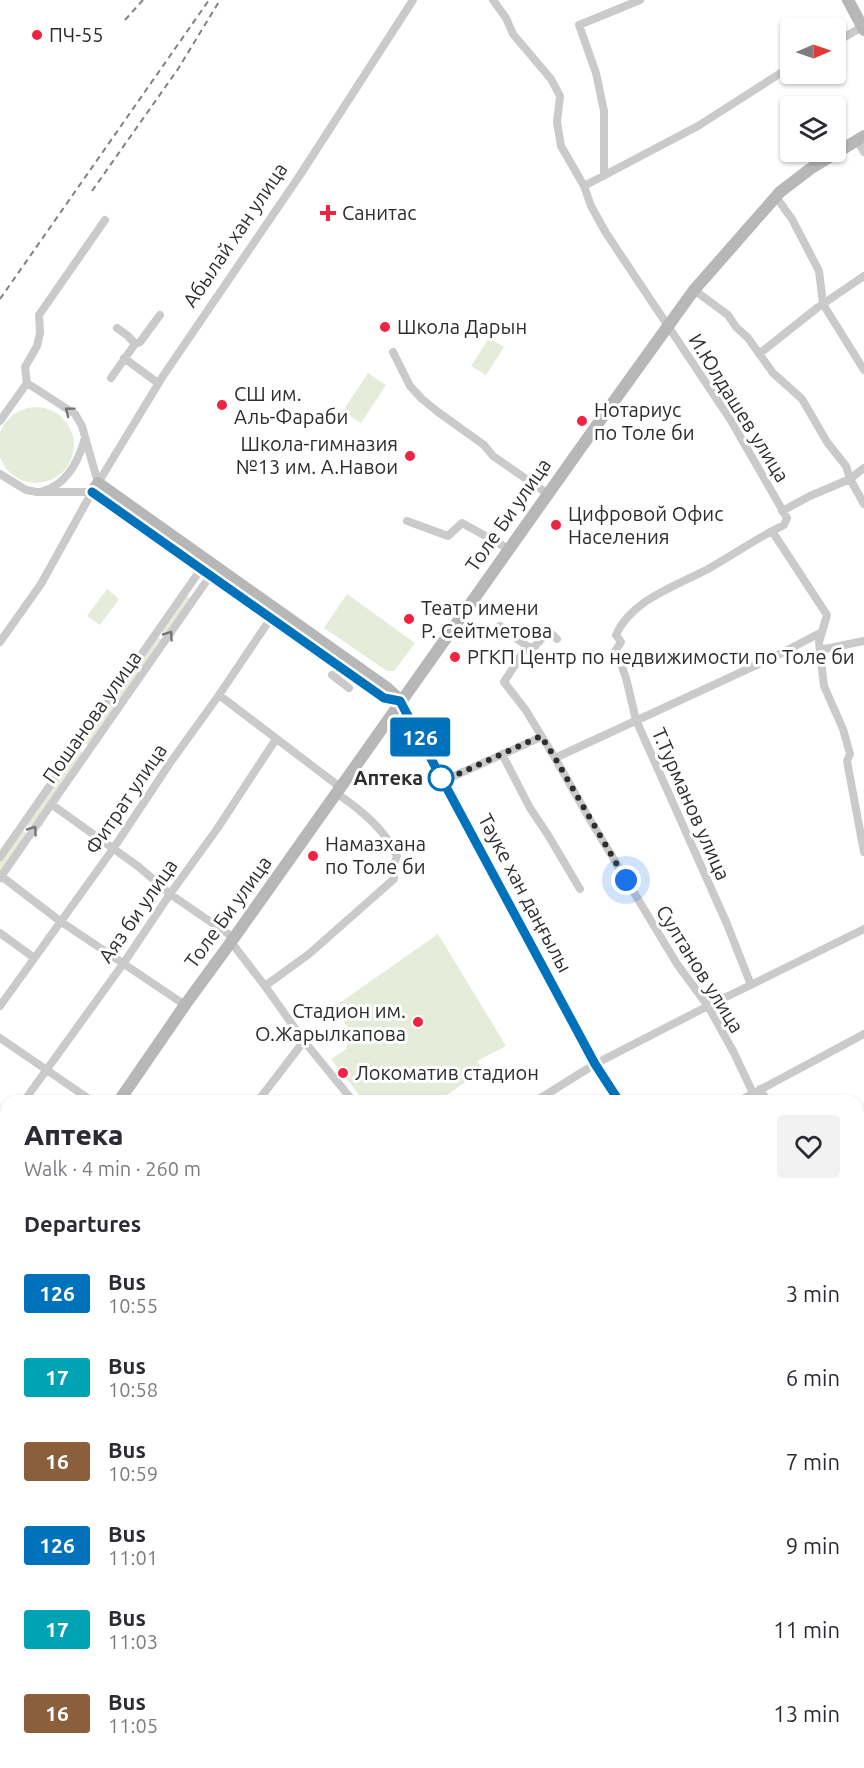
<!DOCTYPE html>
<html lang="en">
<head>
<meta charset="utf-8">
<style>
	:root { --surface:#fff; --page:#f2f2f3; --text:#2b2b33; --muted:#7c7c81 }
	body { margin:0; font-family:Ubuntu,sans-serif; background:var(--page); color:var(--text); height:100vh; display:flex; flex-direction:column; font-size:22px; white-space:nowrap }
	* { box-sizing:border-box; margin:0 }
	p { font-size:20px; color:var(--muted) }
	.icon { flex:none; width:33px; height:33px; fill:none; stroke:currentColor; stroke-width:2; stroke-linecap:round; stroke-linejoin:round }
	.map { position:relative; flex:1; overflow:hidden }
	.side { position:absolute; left:0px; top:1095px; width:864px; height:674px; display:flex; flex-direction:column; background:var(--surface); border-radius:18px 18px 0 0; box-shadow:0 2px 4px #0004 }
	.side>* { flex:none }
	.badge { padding:0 12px; border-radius:4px; font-size:21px; line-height:39px }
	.needle { width:39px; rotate:88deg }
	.fabs { position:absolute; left:780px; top:18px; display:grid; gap:12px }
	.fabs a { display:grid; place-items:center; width:66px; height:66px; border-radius:6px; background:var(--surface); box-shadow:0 2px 4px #0004; font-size:30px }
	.you { position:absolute; width:30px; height:30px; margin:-15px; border:4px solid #fff; border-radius:50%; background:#1a73e8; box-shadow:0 0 0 9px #1a73e833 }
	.map>.badge { position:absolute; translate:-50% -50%; box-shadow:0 0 0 3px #fff }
	h2 { padding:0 24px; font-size:22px; line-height:54px }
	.round { display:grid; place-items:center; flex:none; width:63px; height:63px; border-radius:6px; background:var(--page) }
	.head { display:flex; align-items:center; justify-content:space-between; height:102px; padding:0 24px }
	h1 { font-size:28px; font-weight:800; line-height:45px }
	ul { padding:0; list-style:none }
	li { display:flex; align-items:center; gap:18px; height:84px; padding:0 24px }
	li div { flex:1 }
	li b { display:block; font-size:22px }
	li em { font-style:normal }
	li .badge { min-width:66px; font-weight:700; text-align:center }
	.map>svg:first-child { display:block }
	.green { fill:#e5ecd9 }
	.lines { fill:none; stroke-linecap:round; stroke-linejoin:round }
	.street { stroke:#cacaca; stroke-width:8 }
	.secondary { stroke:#b7b7b7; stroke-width:12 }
	.rail { stroke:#828282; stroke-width:2; stroke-dasharray:6 4.5; stroke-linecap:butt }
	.oneway { stroke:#747474 }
	.line-casing { stroke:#fff; stroke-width:14 }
	.line { stroke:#0072bc; stroke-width:9 }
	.walk { stroke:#2d2d2d; stroke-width:6; stroke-dasharray:0 10.8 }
	.poi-dot { fill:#f02343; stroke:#fff; stroke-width:2 }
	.stop-dot { fill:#fff; stroke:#0072bc; stroke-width:3 }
	.labels { text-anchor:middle; stroke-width:6; stroke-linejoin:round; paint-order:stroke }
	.poi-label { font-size:20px; fill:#2d2d2d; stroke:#fff; text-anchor:start }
	.street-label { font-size:20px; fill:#2d2d2d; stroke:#fff }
	.stop-label { font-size:20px; font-weight:bold; fill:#2d2d2d; stroke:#fff; text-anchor:end }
</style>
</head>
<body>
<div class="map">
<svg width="864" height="1768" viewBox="0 0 864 1768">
	<rect width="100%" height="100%" fill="#fff"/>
	<!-- green -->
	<path class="green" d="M489 338 504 347 486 375 471 366Z
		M368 373 386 385 361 423 343 411Z
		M-2 445a38 38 0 1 1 76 0a38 38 0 1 1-76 0Z
		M107 589 119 599 100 625 87 616Z
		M347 594 415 643 394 671H387L324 628Z
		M186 595 191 599 166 635 161 631Z
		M157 637 162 640 89 745 85 744 84 741Z
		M78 749 83 753 31 828 26 824Z
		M22 830 27 834 0 872V861Z
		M438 934 506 1046 477 1061 483 1070 438 1101H364L331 1059 346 1049 351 1032 338 1013V1004Z"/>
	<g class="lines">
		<!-- street -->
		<path class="street" d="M493 0 506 18 513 34 551 79 560 96 557 122 561 146 584 186 591 206 606 233 730 419 787 518 784 525 772 531 827 615 819 642 824 686 843 729 850 754 847 761 864 852
			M836 42 862 27
			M857 140 864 152
			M604 176V111L596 73 579 25 640 0
			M584 186 698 126 790 67
			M776 197 792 219 819 271 823 304 864 370
			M694 290 728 315 736 327 748 338 773 373 802 399 827 442 846 466 850 479 864 504
			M135 344 140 342 160 315
			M393 352 410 386 422 399 438 412 484 445 493 456 548 494
			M759 354 817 308 864 276
			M124 358 158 383
			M111 378 135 344 128 336 117 328
			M27 383 25 367 37 346 40 333 39 315 105 220
			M0 421 27 383 75 414 82 426 98 483
			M0 474 26 490 37 492H92L41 584 0 642
			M98 483 163 376 300 175 413 0
			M43 491C68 484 79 460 85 438
			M782 511 810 496 850 479 864 468
			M407 521 448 536 462 523 509 549
			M500 626 527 646 504 682 525 709 555 758 589 818 677 964 708 1006 733 1051 753 1093
			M525 649 535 646 549 631 557 639
			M820 650 864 641
			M332 675 349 688
			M219 695 340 787
			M502 754 530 808 548 835 580 889
			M555 758 774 657 822 632
			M443 781 541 737
			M51 804 139 867 170 894 234 938
			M0 857 201 569
			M1 876 60 921 185 1005
			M0 878 210 576
			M0 933 33 957
			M231 942 265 986 304 1041 353 1101
			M751 985 727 924 636 720 626 678 616 650 621 642 616 635C631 600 676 586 708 569 729 557 750 543 772 531
			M265 986 309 954 394 879 393 867 397 856C385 829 360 809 336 793
			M0 1006 113 849 170 763 219 695 273 615
			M0 1038 92 1101
			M760 1089 767 1101
			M24 1101 123 964 170 894 217 829 276 739
			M258 1101 304 1041
			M536 1101 595 1064 708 1006 864 929
			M739 1101 864 1034
			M0 1134 6 1126
			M0 1189 6 1193
			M858 1254 864 1264
			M858 1404 864 1400
			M858 1685 864 1694
			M0 1702 6 1712
			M0 1727 6 1723
			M38 1762 42 1768
			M179 1762 184 1768
			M356 1762 360 1768
			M527 1762 531 1768
			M651 1762 655 1768
			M780 1762 785 1768
			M406 1768 412 1762
			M669 1768 677 1762"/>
		<!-- secondary -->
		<path class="secondary" d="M848 0 864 30
			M401 701 384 698 92 492 98 483 387 688 401 701 595 1064 619 1101
			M119 1101 185 1005 231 942 604 415 694 290 780 192 810 169 864 136
			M0 1265 6 1257
			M858 1474 864 1483"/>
		<!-- rail -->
		<path class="rail" d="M125 20 143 0
			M92 191 178 69 220 0
			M0 299 209 0"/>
	</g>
	<!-- one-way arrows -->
	<defs><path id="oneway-chevron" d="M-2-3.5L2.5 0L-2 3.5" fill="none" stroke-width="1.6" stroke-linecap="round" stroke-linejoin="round" transform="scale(1.5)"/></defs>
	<g class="oneway">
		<use href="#oneway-chevron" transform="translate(69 411) rotate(-143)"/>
		<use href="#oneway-chevron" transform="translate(169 635) rotate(-55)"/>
		<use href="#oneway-chevron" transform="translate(33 830) rotate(-55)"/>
	</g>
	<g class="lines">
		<!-- line casing -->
		<g class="line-casing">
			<path id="line" d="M92 492 384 698 400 701 595 1064 619 1101"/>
		</g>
		<!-- line -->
		<use href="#line" class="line"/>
		<!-- walk -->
		<path class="walk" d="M441 778 443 781 541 736 555 758 626 880"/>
	</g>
	<!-- markers -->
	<g class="poi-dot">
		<circle cx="37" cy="35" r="6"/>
		<path d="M325 204h6v6h6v6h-6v6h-6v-6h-6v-6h6z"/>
		<circle cx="385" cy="327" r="6"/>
		<circle cx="222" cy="405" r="6"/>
		<circle cx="582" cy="421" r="6"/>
		<circle cx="410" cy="456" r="6"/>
		<circle cx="556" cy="525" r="6"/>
		<circle cx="409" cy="619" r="6"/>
		<circle cx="455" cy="657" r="6"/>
		<circle cx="313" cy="856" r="6"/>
		<circle cx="418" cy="1022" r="6"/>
		<circle cx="343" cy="1073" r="6"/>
	</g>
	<circle class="stop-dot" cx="441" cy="778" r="12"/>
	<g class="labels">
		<!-- poi labels -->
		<g class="poi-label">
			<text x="49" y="42">ПЧ-55</text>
			<text x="342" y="220">Санитас</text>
			<text x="397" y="334">Школа Дарын</text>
			<text x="234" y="401">СШ им.<tspan x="234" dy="23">Аль-Фараби</tspan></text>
			<text x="594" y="417">Нотариус<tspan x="594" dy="23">по Толе би</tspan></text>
			<text x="398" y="451" text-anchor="end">Школа-гимназия<tspan x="398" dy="23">№13 им. А.Навои</tspan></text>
			<text x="568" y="521">Цифровой Офис<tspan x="568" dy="23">Населения</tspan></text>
			<text x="421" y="615">Театр имени<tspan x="421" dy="23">Р. Сейтметова</tspan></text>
			<text x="467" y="664">РГКП Центр по недвижимости по Толе би</text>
			<text x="325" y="851">Намазхана<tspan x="325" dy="23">по Толе би</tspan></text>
			<text x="406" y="1018" text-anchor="end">Стадион им.<tspan x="406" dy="23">О.Жарылкапова</tspan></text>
			<text x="355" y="1080">Локоматив стадион</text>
		</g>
		<!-- street labels -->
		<g class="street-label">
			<text transform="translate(235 235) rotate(-56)" y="7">Абылай хан улица</text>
			<text transform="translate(739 408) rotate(58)" y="7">И.Юлдашев улица</text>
			<text transform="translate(508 515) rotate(-55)" y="7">Толе Би улица</text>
			<text transform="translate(92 717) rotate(-55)" y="7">Пошанова улица</text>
			<text transform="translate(126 799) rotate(-56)" y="7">Фитрат улица</text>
			<text transform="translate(691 804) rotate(66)" y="7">Т.Турманов улица</text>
			<text transform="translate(525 893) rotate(62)" y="7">Тәуке хан даңғылы</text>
			<text transform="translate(138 911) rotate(-55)" y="7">Аяз би улица</text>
			<text transform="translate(228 912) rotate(-54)" y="7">Толе Би улица</text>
			<text transform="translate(700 969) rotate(58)" y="7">Султанов улица</text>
		</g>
		<!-- stop labels -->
		<g class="stop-label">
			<text x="423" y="785">Аптека</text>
		</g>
	</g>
</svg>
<div class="fabs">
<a><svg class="needle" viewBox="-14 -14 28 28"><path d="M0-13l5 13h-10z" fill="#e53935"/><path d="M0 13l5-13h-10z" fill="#7c7c81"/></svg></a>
<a><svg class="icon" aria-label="layers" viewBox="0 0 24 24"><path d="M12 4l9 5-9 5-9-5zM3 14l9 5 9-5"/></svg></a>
</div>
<div class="you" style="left:626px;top:880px"></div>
<b class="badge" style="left:420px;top:737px;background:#0072bc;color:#fff">126</b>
<section class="side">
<div class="head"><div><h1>Аптека</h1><p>Walk · 4 min · 260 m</p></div><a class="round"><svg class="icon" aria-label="heart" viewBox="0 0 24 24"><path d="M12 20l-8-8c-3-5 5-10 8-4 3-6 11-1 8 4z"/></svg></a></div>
<h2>Departures</h2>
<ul>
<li><span class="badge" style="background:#0072bc;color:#fff">126</span><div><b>Bus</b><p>10:55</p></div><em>3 min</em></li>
<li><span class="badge" style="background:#00a3b4;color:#fff">17</span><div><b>Bus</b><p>10:58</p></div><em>6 min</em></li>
<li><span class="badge" style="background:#8b5e3c;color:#fff">16</span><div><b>Bus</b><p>10:59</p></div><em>7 min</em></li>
<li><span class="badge" style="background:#0072bc;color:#fff">126</span><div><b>Bus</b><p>11:01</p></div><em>9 min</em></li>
<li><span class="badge" style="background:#00a3b4;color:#fff">17</span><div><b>Bus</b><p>11:03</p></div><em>11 min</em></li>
<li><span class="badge" style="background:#8b5e3c;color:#fff">16</span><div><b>Bus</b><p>11:05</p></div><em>13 min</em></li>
</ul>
</section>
</div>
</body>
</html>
